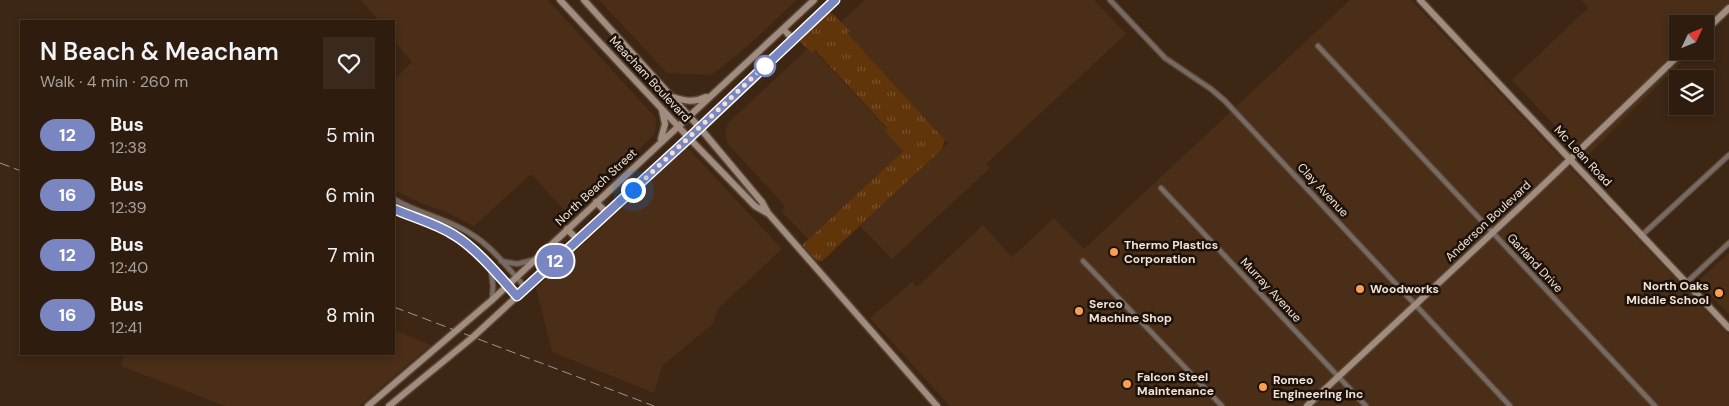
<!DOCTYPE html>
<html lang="en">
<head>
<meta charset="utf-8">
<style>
	:root { --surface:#2e1c0f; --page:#3a291d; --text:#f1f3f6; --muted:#a7a19e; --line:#493a2f }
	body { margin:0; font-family:"DM Sans",sans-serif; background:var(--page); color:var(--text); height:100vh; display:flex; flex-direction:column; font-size:19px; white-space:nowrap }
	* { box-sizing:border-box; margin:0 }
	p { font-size:16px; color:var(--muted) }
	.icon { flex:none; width:28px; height:28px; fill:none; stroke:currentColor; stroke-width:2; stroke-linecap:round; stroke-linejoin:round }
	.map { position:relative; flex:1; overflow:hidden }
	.panel { position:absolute; left:20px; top:20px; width:375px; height:335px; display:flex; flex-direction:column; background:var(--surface); border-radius:0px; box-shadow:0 2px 8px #0003,0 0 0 1px var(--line) }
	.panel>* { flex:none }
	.badge { padding:0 10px; border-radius:16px; font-size:18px; line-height:32px }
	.needle { width:32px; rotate:47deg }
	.controls { position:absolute; left:1669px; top:15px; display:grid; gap:10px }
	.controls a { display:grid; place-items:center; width:45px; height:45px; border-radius:0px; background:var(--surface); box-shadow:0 2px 8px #0003,0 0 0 1px var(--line); font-size:25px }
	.you { position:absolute; width:25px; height:25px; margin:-12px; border:4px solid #fff; border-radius:50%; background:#1a73e8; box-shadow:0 0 0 8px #1a73e833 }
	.map>.badge { position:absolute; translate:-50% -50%; box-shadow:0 0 0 2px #fff }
	.round { display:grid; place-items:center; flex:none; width:52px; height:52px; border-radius:0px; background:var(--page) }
	.overview { display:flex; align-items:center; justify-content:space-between; height:85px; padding:0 20px }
	h1 { font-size:24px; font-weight:600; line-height:38px }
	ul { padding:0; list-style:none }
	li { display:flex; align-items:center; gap:15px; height:60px; padding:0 20px }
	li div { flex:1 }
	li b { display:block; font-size:19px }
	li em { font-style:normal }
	li .badge { min-width:55px; font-weight:700; text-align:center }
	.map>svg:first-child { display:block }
	.built { fill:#4a2e17 }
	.grass { fill:url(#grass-tufts) }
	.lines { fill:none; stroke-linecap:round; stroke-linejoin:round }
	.street-casing { stroke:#5a4433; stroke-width:7 }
	.secondary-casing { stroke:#5a4433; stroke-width:9 }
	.street { stroke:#766a62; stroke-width:4.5 }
	.secondary { stroke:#a08d7f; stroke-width:6 }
	.rail { stroke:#a69385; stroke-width:1; stroke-dasharray:10 5; stroke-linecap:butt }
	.line-casing { stroke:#fff; stroke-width:11 }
	.line { stroke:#7986c2; stroke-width:8 }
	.walk { stroke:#f1e1d6; stroke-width:5; stroke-dasharray:0 9 }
	.stop-dot { fill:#fff; stroke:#7986c2; stroke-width:2.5 }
	.poi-dot { fill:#fb9e50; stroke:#1c120a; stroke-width:2 }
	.labels { text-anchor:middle; stroke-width:5; stroke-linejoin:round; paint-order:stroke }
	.street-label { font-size:12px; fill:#f1e1d6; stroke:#1c120a }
	.poi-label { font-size:12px; font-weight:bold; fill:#f1e1d6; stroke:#1c120a; text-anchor:start }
</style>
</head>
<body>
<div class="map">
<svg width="1729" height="406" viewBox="0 0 1729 406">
	<defs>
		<pattern id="grass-tufts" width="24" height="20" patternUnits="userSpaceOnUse" patternTransform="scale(1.25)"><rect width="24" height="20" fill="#61350a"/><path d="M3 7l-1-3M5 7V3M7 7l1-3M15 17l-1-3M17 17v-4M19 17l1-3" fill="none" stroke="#78522d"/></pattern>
	</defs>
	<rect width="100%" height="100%" fill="#3d2614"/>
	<!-- built -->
	<path class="built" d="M361 0H548L656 118 655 134 569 215 531 174 474 226 444 211 423 204 394 190V80L412 62 394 41V21H379Z
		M599 0H797L750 44 712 75 667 73Z
		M865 0H1094L1126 34 987 163 990 168 892 259 860 226 948 143 847 33 849 31 841 22Z
		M1350 0H1411L1729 335V406H950L870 318 912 282 917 287 983 225 1012 257 1054 218 1084 249Z
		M1581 0H1729V14L1705 38V24H1678V51H1692L1585 158 1512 80 1588 8Z
		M807 49 811 53 814 50 887 129 885 131 903 151 808 239 782 212 784 205 728 144 725 133 728 123Z
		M687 147 782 249 718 309 713 324 662 366 654 393 552 352 536 288Z
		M1729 253V314L1697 282Z
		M394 330 431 345 359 406H225L121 366 125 354H394Z"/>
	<!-- grass -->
	<path class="grass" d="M828 13H832L850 31 847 33 945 140 942 149 822 261H817L802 245 903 151 885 131 887 128 815 50 811 53 800 41V39Z"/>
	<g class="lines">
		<!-- street casing -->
		<g class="street-casing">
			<path id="street" d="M1110 0 1165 58 1211 89 1225 101 1510 406
				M1318 46 1655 406
				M1161 188 1366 406
				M394 199C418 214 447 218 471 234 493 247 509 270 526 288
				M394 209C414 218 435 223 454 235 476 247 500 277 517 296
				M1641 236 1729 155
				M501 261 517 264 533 260
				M1083 261 1222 406
				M491 270 493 286 492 300
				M1686 283 1729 243"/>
		</g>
		<!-- secondary casing -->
		<g class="secondary-casing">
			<path id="secondary" d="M560 0 689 138 755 206 767 213
				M584 0 700 128 762 202 768 213 937 406
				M1420 0 1729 328
				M783 29 793 39
				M1705 31 1729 8
				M673 97C685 101 694 103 706 97
				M661 139 665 124 662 110
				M596 202 607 213
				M567 229 578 240
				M368 406 492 300 814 0
				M389 406 473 337 689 138 835 0
				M1307 406 1536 192 1683 51"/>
		</g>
		<!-- street -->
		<use href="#street" class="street"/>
		<!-- secondary -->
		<use href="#secondary" class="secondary"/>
		<!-- rail -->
		<path class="rail" d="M0 163 21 171
			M394 307 654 406"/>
	</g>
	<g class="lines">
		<!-- line casing -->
		<g class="line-casing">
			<path id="line" d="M394 209C414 218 435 223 454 235 476 248 500 277 517 296L689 138 835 0"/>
		</g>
		<!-- line -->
		<use href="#line" class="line"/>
		<!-- walk -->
		<path class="walk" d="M633 190 769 62 765 66"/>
	</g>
	<!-- markers -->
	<circle class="stop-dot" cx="765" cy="66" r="10"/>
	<g class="poi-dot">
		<circle cx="1114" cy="252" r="5"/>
		<circle cx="1360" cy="289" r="5"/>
		<circle cx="1719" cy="293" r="5"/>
		<circle cx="1079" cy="311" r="5"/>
		<circle cx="1127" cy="384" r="5"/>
		<circle cx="1263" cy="387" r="5"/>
	</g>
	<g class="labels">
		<!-- street labels -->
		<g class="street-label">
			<text transform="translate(650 79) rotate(47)" y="4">Meacham Boulevard</text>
			<text transform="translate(1583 156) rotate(47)" y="4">Mc Lean Road</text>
			<text transform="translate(596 187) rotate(-43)" y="4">North Beach Street</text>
			<text transform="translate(1323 190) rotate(47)" y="4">Clay Avenue</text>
			<text transform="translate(1488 221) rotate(-43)" y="4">Anderson Boulevard</text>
			<text transform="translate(1535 263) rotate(47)" y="4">Garland Drive</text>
			<text transform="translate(1271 290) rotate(47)" y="4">Murray Avenue</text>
		</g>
		<!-- poi labels -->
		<g class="poi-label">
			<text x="1124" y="249">Thermo Plastics<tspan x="1124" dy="14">Corporation</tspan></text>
			<text x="1709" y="290" text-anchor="end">North Oaks<tspan x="1709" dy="14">Middle School</tspan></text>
			<text x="1370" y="293">Woodworks</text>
			<text x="1089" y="308">Serco<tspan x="1089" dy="14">Machine Shop</tspan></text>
			<text x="1137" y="381">Falcon Steel<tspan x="1137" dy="14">Maintenance</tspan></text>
			<text x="1273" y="384">Romeo<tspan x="1273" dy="14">Engineering Inc</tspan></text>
		</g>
	</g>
</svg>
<div class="controls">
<a><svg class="needle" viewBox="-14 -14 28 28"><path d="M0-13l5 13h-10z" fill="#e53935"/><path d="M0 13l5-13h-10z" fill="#a7a19e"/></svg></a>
<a><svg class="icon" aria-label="layers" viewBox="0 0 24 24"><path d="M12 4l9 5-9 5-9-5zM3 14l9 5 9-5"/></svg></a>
</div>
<div class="you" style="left:633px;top:190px"></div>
<b class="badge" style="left:555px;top:261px;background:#7986c2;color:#fff">12</b>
<section class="panel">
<div class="overview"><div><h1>N Beach &amp; Meacham</h1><p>Walk · 4 min · 260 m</p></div><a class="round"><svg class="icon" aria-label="heart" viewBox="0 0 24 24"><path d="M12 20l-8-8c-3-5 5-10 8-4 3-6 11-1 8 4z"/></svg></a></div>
<ul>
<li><span class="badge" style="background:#7986c2;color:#fff">12</span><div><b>Bus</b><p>12:38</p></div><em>5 min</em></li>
<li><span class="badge" style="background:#7986c2;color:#fff">16</span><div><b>Bus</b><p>12:39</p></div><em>6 min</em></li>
<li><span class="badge" style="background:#7986c2;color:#fff">12</span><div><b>Bus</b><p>12:40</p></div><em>7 min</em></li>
<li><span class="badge" style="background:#7986c2;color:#fff">16</span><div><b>Bus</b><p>12:41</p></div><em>8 min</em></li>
</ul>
</section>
</div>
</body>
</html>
